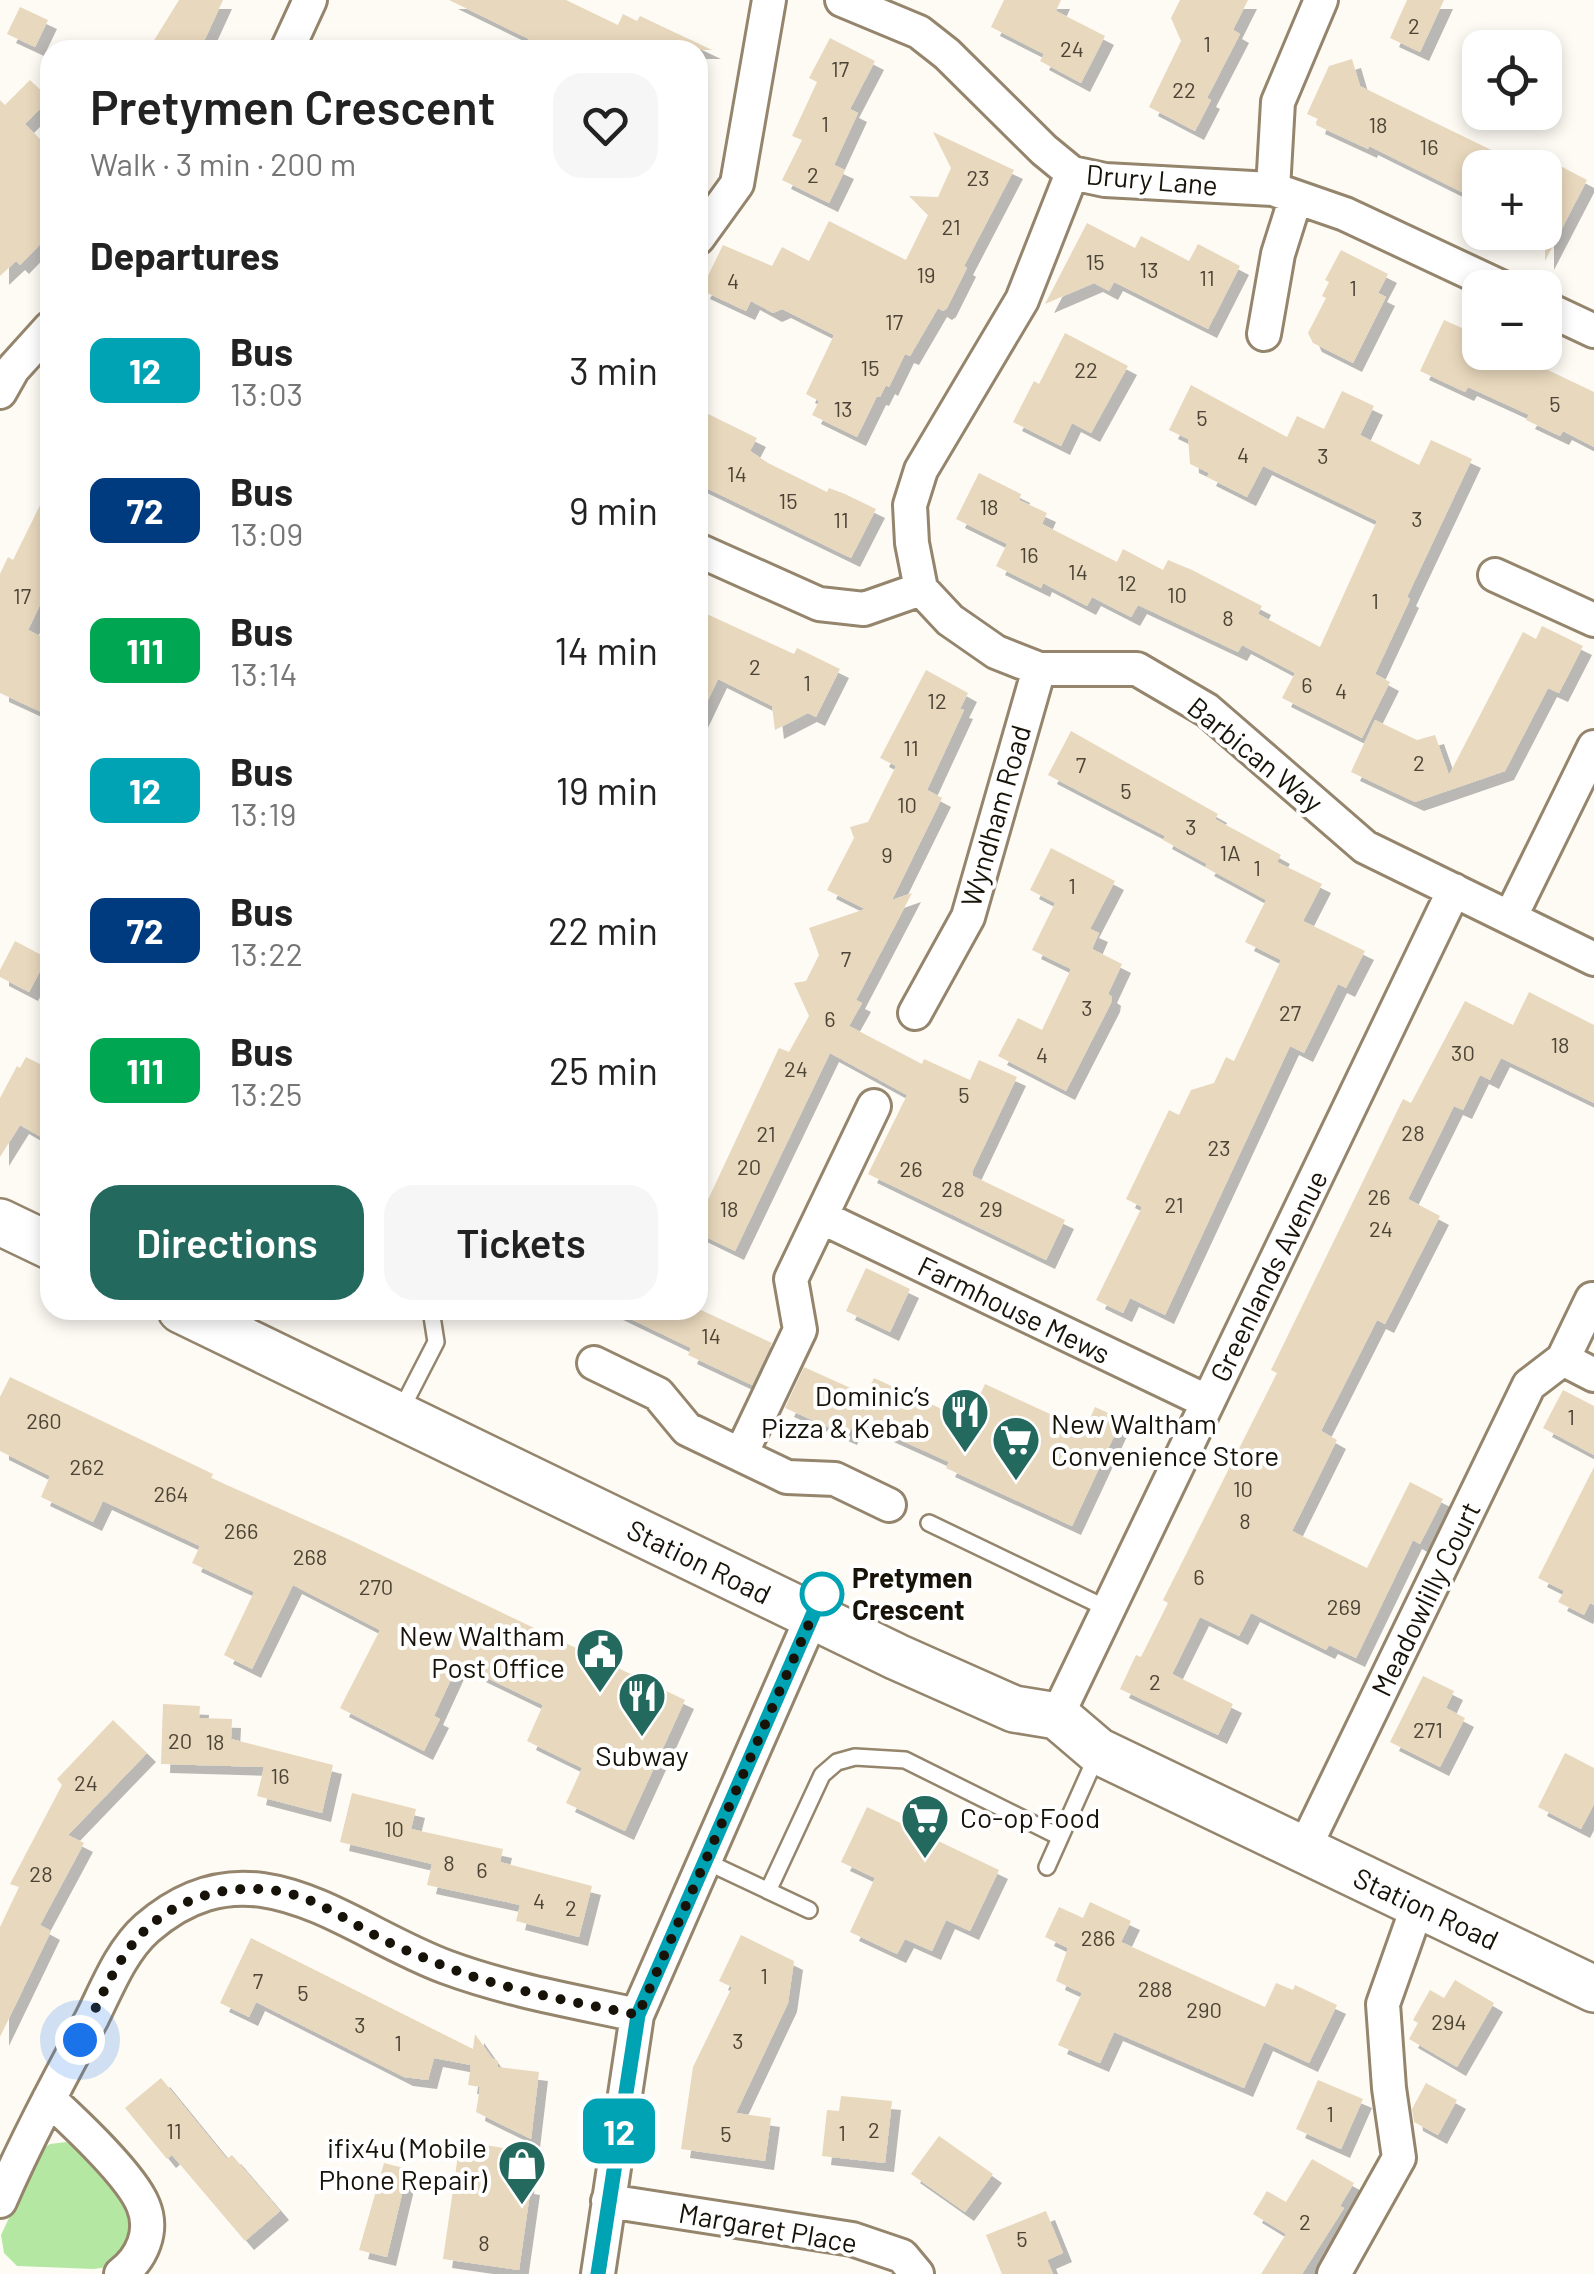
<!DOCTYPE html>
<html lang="en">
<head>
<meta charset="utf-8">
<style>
	:root { --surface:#fff; --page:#f6f6f6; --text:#222; --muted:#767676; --accent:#23695d }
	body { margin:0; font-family:Barlow,sans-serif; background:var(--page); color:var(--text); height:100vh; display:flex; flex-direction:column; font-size:38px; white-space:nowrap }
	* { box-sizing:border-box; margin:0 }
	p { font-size:32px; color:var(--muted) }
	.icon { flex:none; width:55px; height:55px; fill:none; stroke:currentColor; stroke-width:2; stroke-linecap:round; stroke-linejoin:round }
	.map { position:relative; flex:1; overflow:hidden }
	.details { position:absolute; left:40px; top:40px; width:668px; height:1280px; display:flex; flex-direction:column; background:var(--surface); border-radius:30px; box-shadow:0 5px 15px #0003 }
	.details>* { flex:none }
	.badge { padding:0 20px; border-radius:15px; font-size:35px; line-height:65px }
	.controls { position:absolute; left:1462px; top:30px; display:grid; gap:20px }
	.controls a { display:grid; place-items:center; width:100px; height:100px; border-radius:20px; background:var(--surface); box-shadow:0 5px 15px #0003; font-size:50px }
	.you { position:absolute; width:50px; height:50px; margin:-25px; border:8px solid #fff; border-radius:50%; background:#1a73e8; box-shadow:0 0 0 15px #1a73e833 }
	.map>.badge { position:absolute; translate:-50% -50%; box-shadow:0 0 0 5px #fff }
	h2 { padding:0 50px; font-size:38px; line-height:90px }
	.round { display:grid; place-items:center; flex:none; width:105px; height:105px; border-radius:30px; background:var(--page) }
	.overview { display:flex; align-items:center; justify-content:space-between; height:170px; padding:0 50px }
	h1 { font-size:48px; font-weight:600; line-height:75px }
	.action { display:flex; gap:20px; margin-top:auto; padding:20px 50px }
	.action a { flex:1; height:115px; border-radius:30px; background:var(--accent); color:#fff; font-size:40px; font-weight:600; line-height:115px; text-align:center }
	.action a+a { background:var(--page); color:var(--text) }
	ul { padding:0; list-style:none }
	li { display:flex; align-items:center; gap:30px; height:140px; padding:0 50px }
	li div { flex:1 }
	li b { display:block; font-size:38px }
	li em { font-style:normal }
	li .badge { min-width:110px; font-weight:700; text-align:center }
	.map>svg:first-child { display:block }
	.green { fill:#b4e8a2 }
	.building { fill:#e8d8bd; filter:url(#shadow) }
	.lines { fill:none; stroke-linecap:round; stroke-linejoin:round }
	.service-casing { stroke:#94856c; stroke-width:20 }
	.minor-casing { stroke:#94856c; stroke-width:38 }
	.secondary-casing { stroke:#94856c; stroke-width:50 }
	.service { stroke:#fff; stroke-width:15 }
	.minor { stroke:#fff; stroke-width:32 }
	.secondary { stroke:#fff; stroke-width:45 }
	.line-casing { stroke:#fff; stroke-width:22 }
	.line { stroke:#00a3b4; stroke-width:15 }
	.walk { stroke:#181309; stroke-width:10; stroke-dasharray:0 18 }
	.stop-dot { fill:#fff; stroke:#00a3b4; stroke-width:5 }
	.labels { text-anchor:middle; stroke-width:8; stroke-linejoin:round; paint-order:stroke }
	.number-label { font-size:22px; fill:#4c4436 }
	.street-label { font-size:28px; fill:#181309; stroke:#fff }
	.poi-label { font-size:28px; fill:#181309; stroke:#fff; text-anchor:end }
	.stop-label { font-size:28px; font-weight:bold; fill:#181309; stroke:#fff; text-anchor:start }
</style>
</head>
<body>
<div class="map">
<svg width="1594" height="2274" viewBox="0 0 1594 2274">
	<defs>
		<filter id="shadow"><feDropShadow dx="9" dy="9" stdDeviation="0" flood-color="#0004"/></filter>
	</defs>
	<rect width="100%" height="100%" fill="#fefbf5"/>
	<!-- green -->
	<path class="green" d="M66 2142C97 2160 121 2192 137 2223L115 2266 94 2269 17 2266 4 2253 1 2235 41 2150 50 2144Z"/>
	<!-- building -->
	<path class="building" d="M179 0H223L200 50H148Z
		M449 0H566L618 25 623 14 637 21 640 16 712 50H524L529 39Z
		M1004 0H1061L1056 11 1105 36 1081 83 1040 61 1044 54 991 27Z
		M1180 0H1248L1233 30 1240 34 1207 98 1211 100 1195 131 1149 107 1181 41 1171 18Z
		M1407 0H1444L1420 52 1390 38Z
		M20 7 48 20 35 47 7 34Z
		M830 38 875 61 850 109 858 113 834 165 845 170 829 203 782 180 802 140 792 136 817 82 809 78Z
		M1352 59 1360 86 1528 168H1480V201L1369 146 1368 149 1316 125 1318 119 1307 114 1329 66Z
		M30 80 50 99 25 124 50 150V234L20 265 16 261 0 276V100L5 105Z
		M933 132 1014 170 964 266 967 268 947 308 943 311 938 308 910 356 905 354 889 387 886 385 880 397 877 396 857 437 812 415 819 401 806 394 834 335 782 309 773 313 751 301 746 311 701 290 723 245 772 266 782 247 809 261 829 221 906 260 928 215 909 196 938 197 951 168Z
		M1545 158 1587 180 1545 261Z
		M1087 223 1135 248 1141 236 1189 261 1198 244 1240 266 1208 329 1114 282 1109 291 1094 283 1045 304Z
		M1341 250 1388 274 1378 293 1386 297 1353 363 1313 343 1308 333 1326 298 1322 296 1329 282 1325 280Z
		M1444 320 1480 336V352H1536L1531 362 1594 392V447L1563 431 1560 436 1526 420 1529 415 1468 387 1465 392 1420 371Z
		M1065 333 1128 366 1091 433 1072 423 1061 446 1013 422 1034 381 1039 384Z
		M1191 385 1287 437 1297 416 1324 429 1342 391 1374 406 1360 435 1419 465 1431 440 1472 459 1407 597 1410 599 1375 674 1390 682 1362 738 1282 698 1295 673 1242 645 1238 652 1138 605 1131 617 1092 597 1087 606 1043 583 1041 588 996 566 1007 544 956 519 979 473 1021 494 1019 500 1047 513 1042 524 1117 562 1123 549 1163 570 1168 560 1192 570 1262 606 1258 614 1320 647 1377 521 1263 466 1247 497 1207 477 1209 473 1190 464 1188 439 1169 430Z
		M698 409 757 438 750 451 768 463 827 492 829 488 845 494 876 509 851 558 698 484Z
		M50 485V584L28 630 50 641V716L0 693V574L8 557 13 560Z
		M698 610 794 654 797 648 840 669 816 717 808 713 775 730 772 706 718 679 698 721Z
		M1542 626 1583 646 1559 693 1548 688 1505 771 1415 802 1351 772 1375 720 1417 740 1435 735 1449 775 1523 632 1536 639Z
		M926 670 968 693 960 709 964 710 927 790 942 798 892 900 912 893 856 1000 862 1003 849 1026 922 1064 924 1059 970 1080 979 1060 1017 1077 972 1172 973 1176 1065 1220 1046 1260 868 1174 907 1095 830 1053 735 1251 698 1233V1221L779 1048 789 1052 809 1016 794 983 806 981 819 955 809 928 865 909 827 890 854 838 850 827 868 822 896 766 880 758Z
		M1071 731 1218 814 1215 819 1281 855 1277 862 1322 884 1303 921 1365 951 1346 988 1338 984 1304 1053 1290 1046 1165 1315 1130 1298 1123 1313 1096 1300 1142 1207 1126 1199 1169 1110 1179 1115 1191 1090 1214 1083 1226 1057 1234 1061 1281 960 1245 942 1266 900 1205 867 1207 864 1163 840 1165 836 1048 775Z
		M1051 848 1115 881 1090 929 1099 933 1092 949 1122 964 1108 994 1112 997 1111 1003 1066 1091 998 1056 1018 1018 1042 1030 1071 969 1032 950 1055 903 1030 890Z
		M15 941 47 958 29 992 0 977V970Z
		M1529 992 1594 1025V1103L1501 1058 1490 1080 1480 1075 1463 1110 1454 1106 1408 1199 1440 1216 1385 1324 1377 1320 1321 1431 1337 1440 1292 1531 1367 1568 1410 1482 1443 1499 1420 1544 1413 1540 1356 1658 1329 1645 1326 1650 1251 1613 1239 1636 1200 1617 1172 1674 1233 1704 1218 1735 1120 1689 1136 1655 1141 1657 1168 1603 1163 1600 1277 1373 1271 1370 1403 1099 1411 1103 1465 1001 1513 1025Z
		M26 1057 50 1069V1142L20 1125 0 1157V1098L17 1066 20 1068Z
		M866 1268 910 1289 890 1332 846 1311Z
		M612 1310H701L772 1343 752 1385 688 1355 691 1348Z
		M804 1367 866 1395 874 1378 968 1421 985 1384 1085 1430 1095 1407 1122 1419 1072 1526 946 1468 949 1462 856 1420 863 1402 848 1436 785 1408Z
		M10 1377 213 1474 211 1478 348 1539 685 1700 625 1831 566 1803 582 1768 527 1741 543 1705 458 1664 434 1716 440 1719 424 1751 340 1708 380 1630 293 1585 252 1669 224 1655 254 1592 192 1563 200 1546 103 1501 93 1522 41 1497 50 1476 0 1451V1397Z
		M1563 1390 1594 1406V1455L1543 1428Z
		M1594 1467V1605L1590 1603 1584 1615 1558 1602 1564 1591 1538 1578Z
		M1423 1676 1454 1691 1446 1708 1465 1718 1440 1767 1390 1742Z
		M163 1704 200 1706 199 1718 232 1719 231 1739 333 1765 322 1813 257 1796 264 1767 161 1764Z
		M113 1720 147 1753 68 1835 84 1843 40 1925 51 1931 0 2037V1927L19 1887 10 1884 62 1785 57 1779Z
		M1565 1753 1594 1768V1804L1581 1829 1538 1807Z
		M352 1793 416 1809 411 1829 503 1849 500 1862 592 1886 579 1937 516 1921 520 1905 427 1885 432 1864 340 1842Z
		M867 1807 999 1870 970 1931 946 1920 932 1951 905 1939 897 1954 850 1932 875 1878 841 1862Z
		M1090 1902 1131 1921 1121 1942 1265 2007 1276 1983 1293 1990 1295 1985 1337 2005 1309 2063 1264 2042 1244 2088 1114 2032 1100 2063 1058 2045 1082 1993 1056 1981 1068 1948 1045 1937 1059 1907 1083 1918Z
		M741 1935 794 1961 788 2003 736 2113 771 2118 765 2161 681 2149 693 2067 732 1987 719 1981Z
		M251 1938 473 2049 475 2034 492 2058 498 2061V2067L539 2072 531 2139 476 2112 480 2087 468 2085 471 2065 434 2058 428 2080 404 2077 256 2002 249 2017 220 2003Z
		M1455 1980 1494 2003 1457 2067 1409 2039 1418 2023 1413 2020 1430 1990 1444 1998Z
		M161 2078 227 2159 232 2155 280 2211 245 2241 172 2155 167 2159 125 2108Z
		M1318 2080 1363 2099 1341 2149 1296 2129Z
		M1426 2083 1457 2100 1438 2135 1414 2122 1412 2109Z
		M841 2096 892 2101 885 2163 822 2156 827 2110 839 2111Z
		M939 2136 993 2174 965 2212 911 2174Z
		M460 2141 529 2152 525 2185 531 2186 519 2270 443 2259Z
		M1312 2159 1354 2183 1340 2206 1344 2208 1302 2274H1261L1286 2234 1253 2214 1267 2191 1286 2202Z
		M384 2163 408 2169 387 2257 359 2250Z
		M1046 2211 1063 2253 1047 2260 1053 2274H1002L986 2235Z"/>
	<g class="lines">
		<!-- service casing -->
		<g class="service-casing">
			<path id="service" d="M400 1412 436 1342 431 1310
				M929 1523 1108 1609
				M705 1861 809 1910
				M1047 1867 1097 1755
				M768 1891 822 1775 837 1762 855 1757 905 1760 1060 1837"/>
		</g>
		<!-- minor casing -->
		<g class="minor-casing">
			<path id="minor" d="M842 0 919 32 947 54 1044 150 1072 173 1105 180 1273 189 1345 214 1503 288
				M287 50 310 0
				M1072 173 1022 300 921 470 910 505 912 543 921 589 950 620 996 652 1039 669H1137L1207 710 1365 847 1594 959
				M1273 189 1278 102 1321 0
				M698 238 737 184 769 0
				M1545 308 1594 331
				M1264 334 1278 254 1296 197
				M0 392 13 369 50 328
				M698 550 819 604 864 609 921 589
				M1495 575 1594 620
				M1510 918 1594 747
				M915 1013 968 917 1039 669
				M821 1217 1208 1402
				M1563 1359 1594 1375
				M594 1363 658 1394 687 1429 787 1477 835 1479 889 1505
				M741 1454 800 1330 791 1279 874 1106
				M1057 1716 1454 890
				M1303 1851 1529 1385 1563 1359 1592 1299
				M49 2099C74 2122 131 2175 143 2205 154 2231 142 2258 121 2274
				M0 2201C27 2139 60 2078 92 2018 107 1988 121 1951 147 1928 253 1836 344 1929 446 1967 508 1990 573 2001 637 2015
				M608 2201 852 2239 902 2256 917 2274
				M598 2274 637 2015 822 1594
				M1334 2274 1399 2158 1389 2088 1383 2004 1418 1905"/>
		</g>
		<!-- secondary casing -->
		<g class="secondary-casing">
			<path id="secondary" d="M0 1222 50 1246
				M181 1310 897 1657 1014 1709 1057 1716 1098 1751 1594 1989"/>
		</g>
		<!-- service -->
		<use href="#service" class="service"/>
		<!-- minor -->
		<use href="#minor" class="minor"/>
		<!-- secondary -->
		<use href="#secondary" class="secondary"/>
	</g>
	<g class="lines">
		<!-- line casing -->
		<g class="line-casing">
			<path id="line" d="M598 2274 638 2015 822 1594"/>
		</g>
		<!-- line -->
		<use href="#line" class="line"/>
		<!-- walk -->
		<path class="walk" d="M80 2040C97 2007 112 1968 136 1940 177 1891 251 1876 309 1900 337 1912 363 1930 390 1943 406 1951 423 1957 439 1964 502 1990 571 2001 638 2015L822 1594"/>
	</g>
	<!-- icons -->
	<defs>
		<g id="restaurant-pin" transform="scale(2.5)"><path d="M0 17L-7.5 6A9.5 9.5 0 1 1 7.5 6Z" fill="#23695d" stroke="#fff"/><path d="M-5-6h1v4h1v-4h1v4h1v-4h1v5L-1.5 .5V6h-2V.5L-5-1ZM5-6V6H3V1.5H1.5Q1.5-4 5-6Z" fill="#fff"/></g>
		<g id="supermarket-pin" transform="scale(2.5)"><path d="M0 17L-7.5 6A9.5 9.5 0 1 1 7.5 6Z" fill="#23695d" stroke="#fff"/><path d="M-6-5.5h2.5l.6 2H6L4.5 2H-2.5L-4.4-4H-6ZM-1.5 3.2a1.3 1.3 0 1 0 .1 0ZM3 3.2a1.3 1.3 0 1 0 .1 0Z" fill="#fff"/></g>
		<g id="civic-pin" transform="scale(2.5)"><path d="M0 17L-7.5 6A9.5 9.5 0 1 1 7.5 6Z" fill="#23695d" stroke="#fff"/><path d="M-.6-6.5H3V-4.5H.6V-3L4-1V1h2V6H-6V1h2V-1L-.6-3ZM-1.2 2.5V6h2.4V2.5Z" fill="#fff"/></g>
		<g id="shop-pin" transform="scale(2.5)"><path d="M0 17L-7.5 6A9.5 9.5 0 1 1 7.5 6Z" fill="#23695d" stroke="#fff"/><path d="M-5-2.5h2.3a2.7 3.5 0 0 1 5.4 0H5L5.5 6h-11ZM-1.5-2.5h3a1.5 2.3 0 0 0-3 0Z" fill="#fff"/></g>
	</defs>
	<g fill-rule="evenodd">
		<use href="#restaurant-pin" x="965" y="1412"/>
		<use href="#supermarket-pin" x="1016" y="1440"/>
		<use href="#civic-pin" x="600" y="1652"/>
		<use href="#restaurant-pin" x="642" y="1696"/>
		<use href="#supermarket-pin" x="925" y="1818"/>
		<use href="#shop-pin" x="522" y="2164"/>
	</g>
	<!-- markers -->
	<circle class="stop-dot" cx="822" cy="1594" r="20"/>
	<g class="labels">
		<!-- number labels -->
		<g class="number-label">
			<text x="1414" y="34">2</text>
			<text x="1207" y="52">1</text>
			<text x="1072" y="57">24</text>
			<text x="840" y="77">17</text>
			<text x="1184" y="98">22</text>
			<text x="825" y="132">1</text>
			<text x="1378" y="133">18</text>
			<text x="1429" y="155">16</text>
			<text x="813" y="183">2</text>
			<text x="978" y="186">23</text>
			<text x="951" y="235">21</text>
			<text x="1095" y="270">15</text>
			<text x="1149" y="278">13</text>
			<text x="926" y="283">19</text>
			<text x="1207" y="286">11</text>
			<text x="733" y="289">4</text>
			<text x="1353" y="296">1</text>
			<text x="894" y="330">17</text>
			<text x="870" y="376">15</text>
			<text x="1086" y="378">22</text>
			<text x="1555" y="412">5</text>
			<text x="843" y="417">13</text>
			<text x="1202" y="426">5</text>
			<text x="1243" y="463">4</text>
			<text x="1323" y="464">3</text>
			<text x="737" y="482">14</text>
			<text x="788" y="509">15</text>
			<text x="989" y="515">18</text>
			<text x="1417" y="527">3</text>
			<text x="841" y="528">11</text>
			<text x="1029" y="563">16</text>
			<text x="1078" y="580">14</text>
			<text x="1127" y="591">12</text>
			<text x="1177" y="603">10</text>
			<text x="22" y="604">17</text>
			<text x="1375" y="609">1</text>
			<text x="1228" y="626">8</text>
			<text x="755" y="675">2</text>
			<text x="807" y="691">1</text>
			<text x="1307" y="693">6</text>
			<text x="1341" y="699">4</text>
			<text x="937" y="709">12</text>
			<text x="911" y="756">11</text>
			<text x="1419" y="771">2</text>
			<text x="1081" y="773">7</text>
			<text x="1126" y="799">5</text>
			<text x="907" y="813">10</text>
			<text x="1191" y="835">3</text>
			<text x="1230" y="861">1A</text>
			<text x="887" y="863">9</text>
			<text x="1257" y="876">1</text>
			<text x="1072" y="894">1</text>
			<text x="846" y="967">7</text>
			<text x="1087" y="1016">3</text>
			<text x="1290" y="1021">27</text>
			<text x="830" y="1027">6</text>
			<text x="1560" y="1053">18</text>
			<text x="1463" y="1061">30</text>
			<text x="1042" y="1063">4</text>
			<text x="796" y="1077">24</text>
			<text x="964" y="1103">5</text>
			<text x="1413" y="1141">28</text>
			<text x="766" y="1142">21</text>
			<text x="1219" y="1156">23</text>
			<text x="749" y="1175">20</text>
			<text x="911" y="1177">26</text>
			<text x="953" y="1197">28</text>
			<text x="1379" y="1205">26</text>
			<text x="1174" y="1213">21</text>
			<text x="729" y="1217">18</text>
			<text x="991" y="1217">29</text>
			<text x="1381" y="1237">24</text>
			<text x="711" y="1344">14</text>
			<text x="1571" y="1425">1</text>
			<text x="44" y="1429">260</text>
			<text x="87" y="1475">262</text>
			<text x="1243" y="1497">10</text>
			<text x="171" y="1502">264</text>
			<text x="1245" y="1529">8</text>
			<text x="241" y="1539">266</text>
			<text x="310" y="1565">268</text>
			<text x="1199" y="1585">6</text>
			<text x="376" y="1595">270</text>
			<text x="1344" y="1615">269</text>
			<text x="1155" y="1690">2</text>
			<text x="1428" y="1738">271</text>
			<text x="180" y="1749">20</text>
			<text x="215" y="1750">18</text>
			<text x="280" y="1784">16</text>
			<text x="86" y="1791">24</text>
			<text x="394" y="1837">10</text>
			<text x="449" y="1871">8</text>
			<text x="482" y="1878">6</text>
			<text x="41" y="1882">28</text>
			<text x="539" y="1909">4</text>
			<text x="571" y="1916">2</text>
			<text x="1098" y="1946">286</text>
			<text x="764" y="1984">1</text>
			<text x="258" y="1989">7</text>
			<text x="1155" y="1997">288</text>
			<text x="303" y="2001">5</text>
			<text x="1204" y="2018">290</text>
			<text x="1449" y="2030">294</text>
			<text x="360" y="2033">3</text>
			<text x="738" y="2049">3</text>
			<text x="398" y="2051">1</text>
			<text x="1330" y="2122">1</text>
			<text x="874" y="2138">2</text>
			<text x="174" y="2139">11</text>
			<text x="842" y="2141">1</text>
			<text x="726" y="2142">5</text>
			<text x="1305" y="2230">2</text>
			<text x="1022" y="2247">5</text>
			<text x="484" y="2251">8</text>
		</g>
		<!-- street labels -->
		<g class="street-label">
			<text transform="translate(1152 180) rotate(5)" y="10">Drury Lane</text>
			<text transform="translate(1255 755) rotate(39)" y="10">Barbican Way</text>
			<text transform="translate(996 816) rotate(-74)" y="10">Wyndham Road</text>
			<text transform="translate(1269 1276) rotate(-64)" y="10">Greenlands Avenue</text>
			<text transform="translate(1014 1310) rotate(26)" y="10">Farmhouse Mews</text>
			<text transform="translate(699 1562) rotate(26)" y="10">Station Road</text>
			<text transform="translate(1426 1599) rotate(-64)" y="10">Meadowlilly Court</text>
			<text transform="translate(1426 1909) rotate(25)" y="10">Station Road</text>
			<text transform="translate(768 2228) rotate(10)" y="10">Margaret Place</text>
		</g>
		<!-- poi labels -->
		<g class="poi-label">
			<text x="930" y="1406">Dominic’s<tspan x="930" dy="32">Pizza &amp; Kebab</tspan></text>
			<text x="1051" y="1434" text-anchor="start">New Waltham<tspan x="1051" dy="32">Convenience Store</tspan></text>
			<text x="565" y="1646">New Waltham<tspan x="565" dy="32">Post Office</tspan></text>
			<text x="642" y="1766" text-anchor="middle">Subway</text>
			<text x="960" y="1828" text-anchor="start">Co-op Food</text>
			<text x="487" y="2158">ifix4u (Mobile<tspan x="487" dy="32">Phone Repair)</tspan></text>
		</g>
		<!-- stop labels -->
		<g class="stop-label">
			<text x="852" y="1588">Pretymen<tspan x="852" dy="32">Crescent</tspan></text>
		</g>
	</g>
</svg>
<div class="controls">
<a><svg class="icon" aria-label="locate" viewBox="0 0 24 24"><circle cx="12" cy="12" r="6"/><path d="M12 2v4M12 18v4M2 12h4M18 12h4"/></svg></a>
<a>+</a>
<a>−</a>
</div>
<div class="you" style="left:80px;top:2040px"></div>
<b class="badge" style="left:619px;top:2131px;background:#00a3b4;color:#fff">12</b>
<section class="details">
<div class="overview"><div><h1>Pretymen Crescent</h1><p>Walk · 3 min · 200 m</p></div><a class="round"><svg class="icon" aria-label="heart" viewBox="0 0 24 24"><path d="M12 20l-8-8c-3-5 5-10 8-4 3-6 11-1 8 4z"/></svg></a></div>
<h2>Departures</h2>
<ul>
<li><span class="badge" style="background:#00a3b4;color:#fff">12</span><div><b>Bus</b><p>13:03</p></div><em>3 min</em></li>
<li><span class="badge" style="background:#003b80;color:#fff">72</span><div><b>Bus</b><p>13:09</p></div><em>9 min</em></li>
<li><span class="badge" style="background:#00a651;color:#fff">111</span><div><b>Bus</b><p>13:14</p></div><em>14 min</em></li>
<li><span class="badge" style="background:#00a3b4;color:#fff">12</span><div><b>Bus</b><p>13:19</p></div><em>19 min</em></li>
<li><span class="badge" style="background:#003b80;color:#fff">72</span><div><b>Bus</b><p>13:22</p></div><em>22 min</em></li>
<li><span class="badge" style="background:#00a651;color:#fff">111</span><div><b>Bus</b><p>13:25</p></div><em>25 min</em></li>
</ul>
<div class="action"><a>Directions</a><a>Tickets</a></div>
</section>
</div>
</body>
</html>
